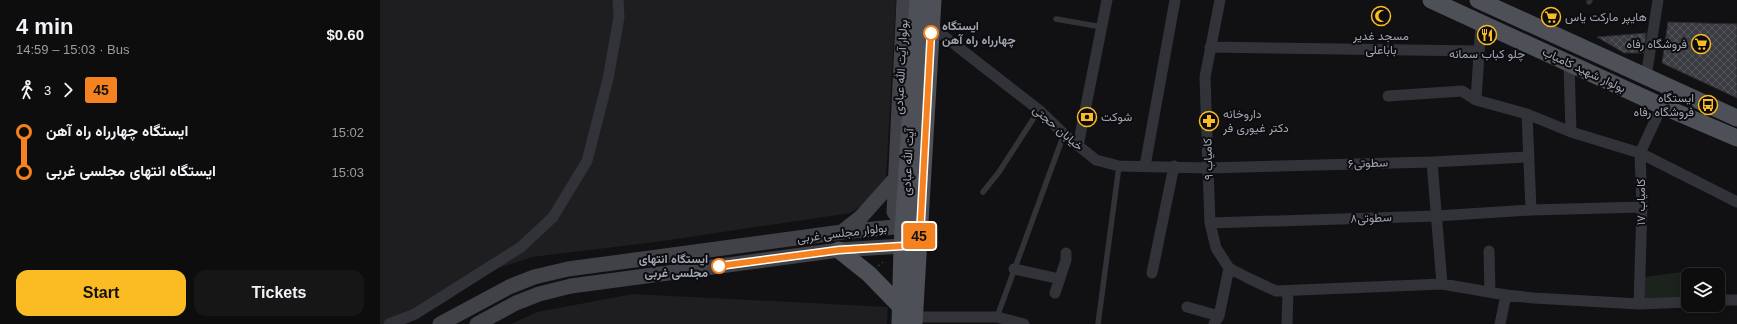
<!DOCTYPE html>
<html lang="en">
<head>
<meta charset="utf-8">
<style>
	:root { --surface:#0d0d0e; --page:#161617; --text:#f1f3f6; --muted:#9a9c9e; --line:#2d2d2e; --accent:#fbbb22 }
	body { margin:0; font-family:Helvetica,Vazirmatn,sans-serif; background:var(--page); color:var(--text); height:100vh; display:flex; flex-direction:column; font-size:15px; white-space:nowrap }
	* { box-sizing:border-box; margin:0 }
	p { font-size:13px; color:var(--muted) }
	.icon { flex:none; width:22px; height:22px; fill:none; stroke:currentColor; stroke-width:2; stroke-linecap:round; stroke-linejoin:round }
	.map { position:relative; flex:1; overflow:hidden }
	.details { display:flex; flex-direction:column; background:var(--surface); width:380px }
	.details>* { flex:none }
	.badge { padding:0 8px; border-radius:3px; font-size:14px; line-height:26px }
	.controls { position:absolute; left:1301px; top:268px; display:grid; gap:8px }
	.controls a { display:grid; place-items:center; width:44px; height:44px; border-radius:8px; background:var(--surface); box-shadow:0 2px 10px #0003,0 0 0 1px var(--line); font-size:20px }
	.map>.badge { position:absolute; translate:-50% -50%; box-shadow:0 0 0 2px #fff }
	.legs { display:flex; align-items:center; gap:6px; height:44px; padding:0 16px; font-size:13px }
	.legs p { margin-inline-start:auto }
	.summary { display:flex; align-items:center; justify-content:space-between; height:68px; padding:0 16px }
	h1 { font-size:22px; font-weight:600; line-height:30px }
	.action { display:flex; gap:8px; margin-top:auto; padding:8px 16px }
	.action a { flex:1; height:46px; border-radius:12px; background:var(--accent); color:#111; font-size:16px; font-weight:600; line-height:46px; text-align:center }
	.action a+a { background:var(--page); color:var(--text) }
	ul { padding:0 16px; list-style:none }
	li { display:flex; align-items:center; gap:14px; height:40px; font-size:15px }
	li i { display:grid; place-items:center; width:6px; height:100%; margin:0 5px; background:currentColor }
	li i::after { content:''; width:10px; height:10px; margin:-5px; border:3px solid; border-radius:50%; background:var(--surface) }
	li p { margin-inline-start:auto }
	li:first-child i { background:linear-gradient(#0000 50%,currentColor 0) }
	li:last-child i { background:linear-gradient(currentColor 50%,#0000 0) }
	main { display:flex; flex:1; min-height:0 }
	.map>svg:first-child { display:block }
	.built { fill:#1e1d20 }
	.park { fill:#1c231d }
	.building { fill:url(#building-cross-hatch); stroke:#2b2b2f }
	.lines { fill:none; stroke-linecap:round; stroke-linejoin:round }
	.path { stroke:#383a3f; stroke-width:1.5; stroke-dasharray:2 3; stroke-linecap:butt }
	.lane { stroke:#323338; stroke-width:5.5 }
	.street { stroke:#323338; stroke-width:11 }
	.secondary { stroke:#404248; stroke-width:15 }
	.primary { stroke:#4e5057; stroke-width:17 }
	.line-1-casing { stroke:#fff; stroke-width:9 }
	.line-1 { stroke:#f58220; stroke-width:6 }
	.stop-1-dot { fill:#fff; stroke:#f58220; stroke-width:2 }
	.labels { text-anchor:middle; stroke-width:4; stroke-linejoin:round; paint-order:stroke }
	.poi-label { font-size:12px; fill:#a2a7b5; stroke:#0d0c0e; text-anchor:start }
	.stop-label { font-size:12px; font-weight:bold; fill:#a2a7b5; stroke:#0d0c0e; text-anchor:start }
	.street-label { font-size:12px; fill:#a2a7b5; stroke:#0d0c0e }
</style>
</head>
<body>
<main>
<section class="details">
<div class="summary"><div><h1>4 min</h1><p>14:59 – 15:03 · Bus</p></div><b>$0.60</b></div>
<div class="legs"><svg class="icon" aria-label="walk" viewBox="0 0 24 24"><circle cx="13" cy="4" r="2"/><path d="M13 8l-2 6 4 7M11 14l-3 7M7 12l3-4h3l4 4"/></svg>3<svg class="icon" aria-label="forward" viewBox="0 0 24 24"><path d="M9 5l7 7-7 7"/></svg><b class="badge" style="background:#f58220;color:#111">45</b></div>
<ul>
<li><i style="color:#f58220"></i><b>ایستگاه چهارراه راه آهن</b><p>15:02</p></li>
<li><i style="color:#f58220"></i><b>ایستگاه انتهای مجلسی غربی</b><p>15:03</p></li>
</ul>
<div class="action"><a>Start</a><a>Tickets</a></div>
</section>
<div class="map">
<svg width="1357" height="324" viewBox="0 0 1357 324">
	<defs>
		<pattern id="building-cross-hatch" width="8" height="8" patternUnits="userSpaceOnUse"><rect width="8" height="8" fill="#3b3c41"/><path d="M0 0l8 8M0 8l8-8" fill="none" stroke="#54555a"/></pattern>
	</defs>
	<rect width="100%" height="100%" fill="#111113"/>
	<!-- built -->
	<path class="built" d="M0 0H516L506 178 502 188 483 205 470 213 276 242 152 257 113 270 62 304 27 324H0Z
		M253 294 508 307 507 324H131L157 312Z"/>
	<!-- park -->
	<path class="park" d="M1341 267 1343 295H1338V275H1308V297L1265 299 1264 277Z"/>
	<!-- building -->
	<path class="building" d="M1288 22 1357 24V98L1282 63Z
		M1266 33 1264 53H1244L1217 37Z"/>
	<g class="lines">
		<!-- path -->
		<path class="path" d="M498 266 503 262"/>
		<!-- lane -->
		<path class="lane" d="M1209 2 1210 0
			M676 19 722 27
			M603 192 619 172 659 110
			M617 317 684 134
			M718 324 739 166"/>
		<!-- street -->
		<path class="street" d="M840 0 825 77 828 168 830 223 836 248 849 268 868 278 896 291 1062 284 1126 295 1154 298 1259 304 1308 302
			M551 26 659 110 684 134 716 160 739 166 828 168 1052 162 1148 157
			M830 47 1099 51
			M1189 63 1191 132
			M1266 77 1278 0
			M1008 96 1082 91 1096 100 1147 114 1191 132 1260 153 1357 202
			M1096 100 1101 23
			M1147 114 1151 210
			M698 146 727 0
			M1052 162 1062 284
			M765 166 795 0
			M830 223 1056 216 1151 210 1262 207
			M1109 251 1110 292
			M634 269 680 279
			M772 273 794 166
			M675 293 686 260V253
			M1338 300H1357
			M1259 304 1262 207 1260 153 1282 106
			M807 307 839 316
			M535 317H617L644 324
			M9 324 35 314 141 247 173 217 207 161 228 79 239 17 238 0
			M834 324 839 316 849 268
			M907 324 908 291
			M1120 324 1126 295"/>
		<!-- secondary -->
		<path class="secondary" d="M524 0 514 212 525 226
			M462 232 481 217 514 180
			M60 324 129 287 154 277 188 269 462 232 525 226 540 236 522 246 459 250 191 286 159 294 136 303 97 324"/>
		<!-- primary -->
		<path class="primary" d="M1051 0 1282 106 1357 138
			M1098 0 1357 118
			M459 250 489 274 521 307
			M520 324 522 246 538 0
			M534 324 553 0"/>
	</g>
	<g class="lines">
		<!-- line-1 casing -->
		<g class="line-1-casing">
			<path id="line-1" d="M339 266 459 250 522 246 540 236 551 33"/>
		</g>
		<!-- line-1 -->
		<use href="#line-1" class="line-1"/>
	</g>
	<!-- icons -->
	<defs>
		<g id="mosque-ring" transform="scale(1)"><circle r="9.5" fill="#0d0c0e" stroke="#fbbb22" stroke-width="1.5"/><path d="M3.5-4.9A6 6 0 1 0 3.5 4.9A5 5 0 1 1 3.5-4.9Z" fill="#fbbb22"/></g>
		<g id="supermarket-ring" transform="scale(1)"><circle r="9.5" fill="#0d0c0e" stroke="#fbbb22" stroke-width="1.5"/><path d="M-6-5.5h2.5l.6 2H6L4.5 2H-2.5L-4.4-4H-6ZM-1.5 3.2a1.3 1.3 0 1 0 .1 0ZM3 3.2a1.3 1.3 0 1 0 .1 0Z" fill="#fbbb22"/></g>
		<g id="restaurant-ring" transform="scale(1)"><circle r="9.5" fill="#0d0c0e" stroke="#fbbb22" stroke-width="1.5"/><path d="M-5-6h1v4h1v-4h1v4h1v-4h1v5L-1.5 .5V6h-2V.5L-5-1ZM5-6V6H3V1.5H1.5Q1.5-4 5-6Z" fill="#fbbb22"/></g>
		<g id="bus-ring" transform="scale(1)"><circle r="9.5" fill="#0d0c0e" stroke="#fbbb22" stroke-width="1.5"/><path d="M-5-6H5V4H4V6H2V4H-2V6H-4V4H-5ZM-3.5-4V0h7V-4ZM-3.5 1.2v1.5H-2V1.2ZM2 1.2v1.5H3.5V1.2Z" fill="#fbbb22"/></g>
		<g id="bank-ring" transform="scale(1)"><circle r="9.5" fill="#0d0c0e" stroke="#fbbb22" stroke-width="1.5"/><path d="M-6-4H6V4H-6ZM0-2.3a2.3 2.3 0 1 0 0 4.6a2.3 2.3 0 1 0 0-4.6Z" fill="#fbbb22"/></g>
		<g id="pharmacy-ring" transform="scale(1)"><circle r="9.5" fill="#0d0c0e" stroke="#fbbb22" stroke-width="1.5"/><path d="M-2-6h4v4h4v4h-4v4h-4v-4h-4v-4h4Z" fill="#fbbb22"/></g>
	</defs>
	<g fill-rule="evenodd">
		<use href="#mosque-ring" x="1001" y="16"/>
		<use href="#supermarket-ring" x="1171" y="17"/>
		<use href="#restaurant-ring" x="1107" y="35"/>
		<use href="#supermarket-ring" x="1321" y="44"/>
		<use href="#bus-ring" x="1328" y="105"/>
		<use href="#bank-ring" x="707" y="117"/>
		<use href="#pharmacy-ring" x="829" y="121"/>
	</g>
	<!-- markers -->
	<g class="stop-1-dot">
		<circle cx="551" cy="33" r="7"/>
		<circle cx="339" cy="266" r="7"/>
	</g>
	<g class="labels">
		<!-- poi labels -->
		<g class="poi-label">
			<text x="1185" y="21">هایپر مارکت یاس</text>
			<text x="1001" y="40" text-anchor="middle">مسجد غدیر<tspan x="1001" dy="14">باباعلی</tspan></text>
			<text x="1307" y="48" text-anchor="end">فروشگاه رفاه</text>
			<text x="1107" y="58" text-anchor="middle">چلو کباب سمانه</text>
			<text x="1314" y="102" text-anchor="end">ایستگاه<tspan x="1314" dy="14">فروشگاه رفاه</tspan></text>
			<text x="843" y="118">داروخانه<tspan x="843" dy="14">دکتر غیوری فر</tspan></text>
			<text x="721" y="121">شوكت</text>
		</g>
		<!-- stop labels -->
		<g class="stop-label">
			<text x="562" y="30">ایستگاه<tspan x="562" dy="14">چهارراه راه آهن</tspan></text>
			<text x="328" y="263" text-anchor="end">ایستگاه انتهای<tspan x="328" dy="14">مجلسی غربی</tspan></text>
		</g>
		<!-- street labels -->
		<g class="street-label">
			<text transform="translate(521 67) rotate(-87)" y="4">بولوار آیت الله عبادی</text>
			<text transform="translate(1204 70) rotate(25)" y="4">بولوار شهید کامیاب</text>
			<text transform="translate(678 128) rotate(41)" y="4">خیابان حجتی</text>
			<text transform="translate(828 159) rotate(-92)" y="4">کامیاب ۹</text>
			<text transform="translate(528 162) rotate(-87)" y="4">آیت الله عبادی</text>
			<text transform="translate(988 163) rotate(-2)" y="4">سطوتی۶</text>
			<text transform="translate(1261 202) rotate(-90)" y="4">کامیاب ۱۷</text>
			<text transform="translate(991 218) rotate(-2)" y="4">سطوتی۸</text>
			<text transform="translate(462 233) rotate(-7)" y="4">بولوار مجلسی غربی</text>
		</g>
	</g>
</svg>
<div class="controls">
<a><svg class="icon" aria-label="layers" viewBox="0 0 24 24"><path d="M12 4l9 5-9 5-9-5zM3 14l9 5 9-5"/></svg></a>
</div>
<b class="badge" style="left:539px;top:236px;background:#f58220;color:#111">45</b>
</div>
</main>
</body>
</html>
